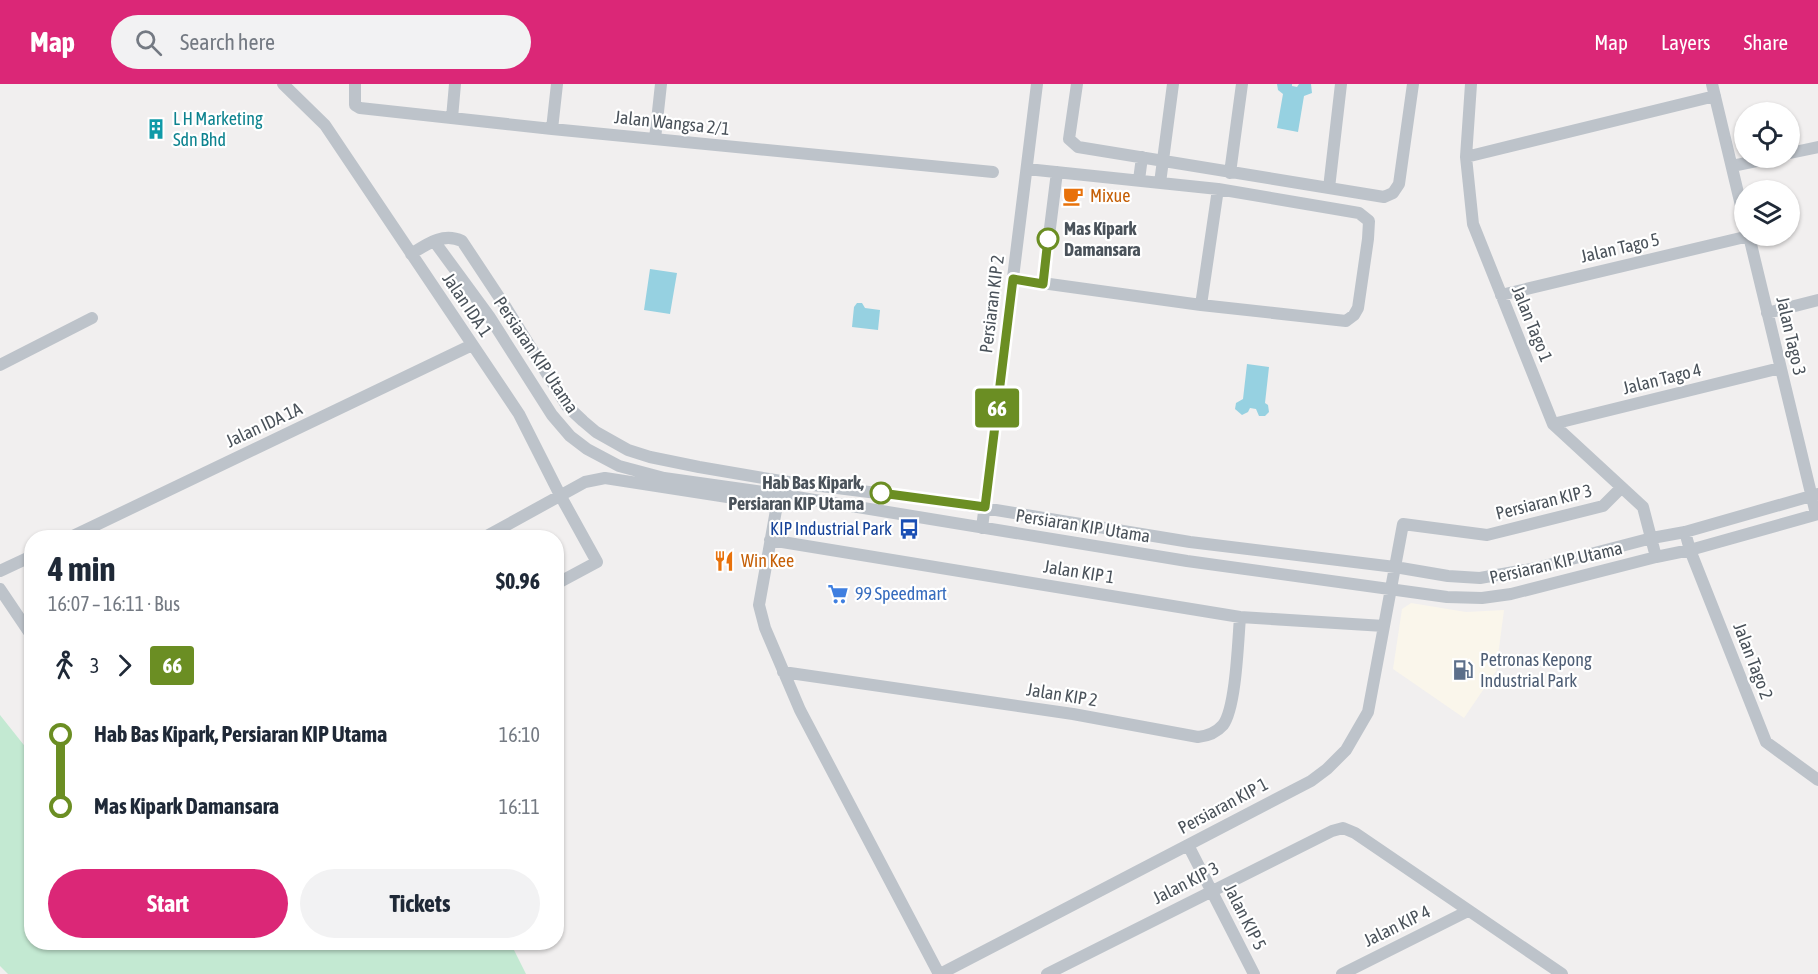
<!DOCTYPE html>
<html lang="en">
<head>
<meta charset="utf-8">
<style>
	:root { --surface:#fff; --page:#f2f2f3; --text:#1f2937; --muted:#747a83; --accent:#db2777 }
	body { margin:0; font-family:"Asap Condensed",sans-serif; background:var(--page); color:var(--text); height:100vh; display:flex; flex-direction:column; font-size:22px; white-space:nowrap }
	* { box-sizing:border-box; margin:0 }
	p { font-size:20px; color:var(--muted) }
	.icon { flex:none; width:33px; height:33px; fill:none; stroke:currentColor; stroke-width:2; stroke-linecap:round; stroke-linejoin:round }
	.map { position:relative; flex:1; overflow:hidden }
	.details { position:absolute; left:24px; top:446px; width:540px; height:420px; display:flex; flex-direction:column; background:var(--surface); border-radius:24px; box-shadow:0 2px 4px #0004 }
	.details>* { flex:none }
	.badge { padding:0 12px; border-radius:4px; font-size:21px; line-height:39px }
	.tools { position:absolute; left:1734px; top:18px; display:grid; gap:12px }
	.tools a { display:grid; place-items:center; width:66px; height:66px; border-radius:50%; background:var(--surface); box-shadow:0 2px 4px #0004; font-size:30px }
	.map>.badge { position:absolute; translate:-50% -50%; box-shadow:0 0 0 3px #fff }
	.legs { display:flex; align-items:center; gap:9px; height:66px; padding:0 24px; font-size:20px }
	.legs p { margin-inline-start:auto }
	.head { display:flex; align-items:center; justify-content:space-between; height:102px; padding:0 24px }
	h1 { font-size:33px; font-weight:700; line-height:45px }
	.button { display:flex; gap:12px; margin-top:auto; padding:12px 24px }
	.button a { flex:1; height:69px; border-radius:36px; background:var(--accent); color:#fff; font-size:24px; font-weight:700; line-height:69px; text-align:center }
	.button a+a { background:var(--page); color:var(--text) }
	ul { padding:0 24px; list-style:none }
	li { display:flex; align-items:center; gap:21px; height:72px; font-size:22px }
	li i { display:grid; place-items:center; width:9px; height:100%; margin:0 8px; background:currentColor }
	li i::after { content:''; width:15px; height:15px; margin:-8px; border:4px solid; border-radius:50%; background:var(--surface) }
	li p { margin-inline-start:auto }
	li:first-child i { background:linear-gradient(#0000 50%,currentColor 0) }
	li:last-child i { background:linear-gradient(currentColor 50%,#0000 0) }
	header { display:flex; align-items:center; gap:36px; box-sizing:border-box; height:84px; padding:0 30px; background:var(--accent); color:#fff }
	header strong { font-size:28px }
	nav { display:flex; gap:33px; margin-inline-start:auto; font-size:21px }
	.search { width:420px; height:54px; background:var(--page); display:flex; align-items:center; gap:15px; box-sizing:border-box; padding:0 21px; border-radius:33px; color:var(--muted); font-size:22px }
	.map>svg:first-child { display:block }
	.commercial { fill:#faf6eb }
	.green { fill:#c3e9d2 }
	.water { fill:#96d1e1 }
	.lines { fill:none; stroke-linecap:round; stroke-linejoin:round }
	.minor { stroke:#bdc3ca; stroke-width:12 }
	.line-1-casing { stroke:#fff; stroke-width:14 }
	.line-1 { stroke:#6b8e23; stroke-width:9 }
	.stop-1-dot { fill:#fff; stroke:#6b8e23; stroke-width:3 }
	.labels { text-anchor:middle; stroke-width:4.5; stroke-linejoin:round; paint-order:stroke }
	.culture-label { font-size:18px; fill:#0d838f; stroke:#fff; text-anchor:start }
	.street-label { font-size:18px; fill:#4a525a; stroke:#fff }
	.food-label { font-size:18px; fill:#c56008; stroke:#fff; text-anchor:start }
	.stop-label { font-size:18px; font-weight:bold; fill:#4a525a; stroke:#fff; text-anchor:start }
	.transit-label { font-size:18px; fill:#164399; stroke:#fff; text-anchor:end }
	.shop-label { font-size:18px; fill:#366cbe; stroke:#fff; text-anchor:start }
	.service-label { font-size:18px; fill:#4e5e75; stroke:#fff; text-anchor:start }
</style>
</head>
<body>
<header>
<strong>Map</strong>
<div class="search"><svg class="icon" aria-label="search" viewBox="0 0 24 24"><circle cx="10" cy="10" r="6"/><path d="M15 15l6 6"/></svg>Search here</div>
<nav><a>Map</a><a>Layers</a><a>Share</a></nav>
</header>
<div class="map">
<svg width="1818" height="890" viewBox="0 0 1818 890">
	<rect width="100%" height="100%" fill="#f1efef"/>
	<!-- commercial -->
	<path class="commercial" d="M1411 519 1466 528 1504 526 1496 587 1464 634 1393 585 1402 525Z"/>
	<!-- green -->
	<path class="green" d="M0 631 31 670 32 858H510L526 890H8L0 882Z"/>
	<!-- water -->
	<path class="water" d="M1277 0H1292V2L1297 3 1299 0H1311L1312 9 1304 12 1298 48 1277 44 1283 10 1278 6Z
		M650 185 677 189 670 230 644 226Z
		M857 219H862L865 224 880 226 878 246 852 243 854 223Z
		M1247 280 1269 283 1265 319 1268 321 1269 328 1265 332H1259L1256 325 1250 324 1248 328 1242 331 1235 325 1236 319 1243 315Z"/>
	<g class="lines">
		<!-- minor -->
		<path class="minor" d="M283 0 325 41 519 330 560 411 597 478 556 500
			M355 0V21L360 24 552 45 993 88
			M1077 0 1069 55 1078 63 1384 113 1393 109 1399 100 1413 0
			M1471 0 1466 73 1473 140 1553 340 1643 423 1656 473
			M1712 0 1744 134
			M452 34 455 0
			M552 45 557 0
			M655 55 661 0
			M1790 69 1818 63
			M1466 73 1715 12
			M1732 82 1771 74
			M1230 89 1242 0
			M1139 96 1142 73
			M1160 99 1173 0
			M1329 104 1341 0
			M1749 152 1816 430
			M434 157 489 232 552 331 570 352 587 365 619 382 664 394 778 410 1187 477 1447 513 1482 514 1511 510 1656 473 1690 466 1818 430
			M411 170C427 160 443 148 462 157L505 222 567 322 583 337 596 348 628 366 650 373 699 383 781 397 941 417 1190 458 1395 483 1448 492 1480 494 1537 484 1652 454 1685 448 1818 410
			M1013 195 1201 221 1346 237 1354 231 1358 224 1368 155 1369 137 1359 129 1218 105 1027 85
			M1043 200 1057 88
			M1501 211 1749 152
			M1201 221 1218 105
			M1767 229 1818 216
			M0 281 92 234
			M1553 340 1780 284
			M780 404 759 521 765 544 800 626 939 890
			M982 444 1037 0
			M1685 448 1690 466 1766 658 1818 696
			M71 453 472 261
			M485 453 585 398 605 394 753 417 773 412
			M770 456 1240 533 1384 542
			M0 487 32 472
			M0 505 31 551
			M783 588 1073 630 1198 653C1208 652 1216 649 1223 641 1236 624 1238 557 1240 533
			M1188 761 1254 890
			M940 890 1311 697 1327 685 1346 666 1368 628 1403 440 1487 451 1603 422 1621 404
			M1047 890 1332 747 1343 744 1355 749 1562 890
			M1342 890 1468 827"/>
	</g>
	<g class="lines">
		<!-- line-1 casing -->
		<g class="line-1-casing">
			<path id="line-1" d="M881 409 985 423 1013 195 1043 200 1048 155"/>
		</g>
		<!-- line-1 -->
		<use href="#line-1" class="line-1"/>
	</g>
	<!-- icons -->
	<defs>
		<g id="building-bare" transform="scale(1.62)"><path d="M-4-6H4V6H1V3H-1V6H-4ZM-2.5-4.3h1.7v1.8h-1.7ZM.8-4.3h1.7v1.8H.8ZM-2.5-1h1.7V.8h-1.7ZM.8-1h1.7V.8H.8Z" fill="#0f9aa8" stroke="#fff" stroke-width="2.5" paint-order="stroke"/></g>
		<g id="cafe-bare" transform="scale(1.62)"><path d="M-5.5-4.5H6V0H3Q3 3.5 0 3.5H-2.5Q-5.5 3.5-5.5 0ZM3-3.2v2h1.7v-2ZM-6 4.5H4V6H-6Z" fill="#e8710a" stroke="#fff" stroke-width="2.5" paint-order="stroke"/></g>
		<g id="bus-bare" transform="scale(1.62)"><path d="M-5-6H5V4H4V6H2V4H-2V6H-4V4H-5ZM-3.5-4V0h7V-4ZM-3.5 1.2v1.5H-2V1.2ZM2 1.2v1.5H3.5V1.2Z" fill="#1a4fb4" stroke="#fff" stroke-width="2.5" paint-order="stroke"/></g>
		<g id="restaurant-bare" transform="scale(1.62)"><path d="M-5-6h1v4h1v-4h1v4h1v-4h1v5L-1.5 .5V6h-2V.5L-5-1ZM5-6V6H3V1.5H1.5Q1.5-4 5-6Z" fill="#e8710a" stroke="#fff" stroke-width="2.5" paint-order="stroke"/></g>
		<g id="supermarket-bare" transform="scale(1.62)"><path d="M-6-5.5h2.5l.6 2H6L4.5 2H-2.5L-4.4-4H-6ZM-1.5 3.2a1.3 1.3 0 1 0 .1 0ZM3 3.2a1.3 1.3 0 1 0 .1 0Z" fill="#3f7fe0" stroke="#fff" stroke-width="2.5" paint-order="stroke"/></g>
		<g id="fuel-bare" transform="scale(1.62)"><path d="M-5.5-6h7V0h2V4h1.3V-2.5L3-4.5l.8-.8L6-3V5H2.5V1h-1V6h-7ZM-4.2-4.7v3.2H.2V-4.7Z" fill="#5c6f8a" stroke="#fff" stroke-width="2.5" paint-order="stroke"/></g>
	</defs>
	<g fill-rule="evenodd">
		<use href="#building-bare" x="156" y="45"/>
		<use href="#cafe-bare" x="1073" y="112"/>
		<use href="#bus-bare" x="909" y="445"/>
		<use href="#restaurant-bare" x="724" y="477"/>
		<use href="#supermarket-bare" x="838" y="510"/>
		<use href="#fuel-bare" x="1463" y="586"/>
	</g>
	<!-- markers -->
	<g class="stop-1-dot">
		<circle cx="1048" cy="155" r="10"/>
		<circle cx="881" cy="409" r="10"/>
	</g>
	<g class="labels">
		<!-- culture labels -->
		<g class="culture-label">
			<text x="173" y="41">L H Marketing<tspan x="173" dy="21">Sdn Bhd</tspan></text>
		</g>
		<!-- street labels -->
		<g class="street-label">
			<text transform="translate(672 39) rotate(6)" y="6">Jalan Wangsa 2/1</text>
			<text transform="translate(1620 164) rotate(-13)" y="6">Jalan Tago 5</text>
			<text transform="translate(992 220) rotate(-83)" y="6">Persiaran KIP 2</text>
			<text transform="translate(467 221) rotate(56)" y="6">Jalan IDA 1</text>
			<text transform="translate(1532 240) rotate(68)" y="6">Jalan Tago 1</text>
			<text transform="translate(1791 252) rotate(77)" y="6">Jalan Tago 3</text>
			<text transform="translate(536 271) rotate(56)" y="6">Persiaran KIP Utama</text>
			<text transform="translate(1662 295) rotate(-14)" y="6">Jalan Tago 4</text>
			<text transform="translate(264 341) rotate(-25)" y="6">Jalan IDA 1A</text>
			<text transform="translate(1544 418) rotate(-14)" y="6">Persiaran KIP 3</text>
			<text transform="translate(1083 442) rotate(9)" y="6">Persiaran KIP Utama</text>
			<text transform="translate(1556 479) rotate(-13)" y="6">Persiaran KIP Utama</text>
			<text transform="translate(1079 488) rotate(9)" y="6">Jalan KIP 1</text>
			<text transform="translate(1753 577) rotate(69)" y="6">Jalan Tago 2</text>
			<text transform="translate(1062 611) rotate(9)" y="6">Jalan KIP 2</text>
			<text transform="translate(1223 722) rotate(-28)" y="6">Persiaran KIP 1</text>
			<text transform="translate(1186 799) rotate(-27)" y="6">Jalan KIP 3</text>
			<text transform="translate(1245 833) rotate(63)" y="6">Jalan KIP 5</text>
			<text transform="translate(1397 842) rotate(-26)" y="6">Jalan KIP 4</text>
		</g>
		<!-- food labels -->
		<g class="food-label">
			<text x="1090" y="118">Mixue</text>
			<text x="741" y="483">Win Kee</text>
		</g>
		<!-- stop labels -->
		<g class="stop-label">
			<text x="1064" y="151">Mas Kipark<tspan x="1064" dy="21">Damansara</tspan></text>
			<text x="864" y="405" text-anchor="end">Hab Bas Kipark,<tspan x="864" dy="21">Persiaran KIP Utama</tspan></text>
		</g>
		<!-- transit labels -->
		<g class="transit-label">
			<text x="892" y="451">KIP Industrial Park</text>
		</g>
		<!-- shop labels -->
		<g class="shop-label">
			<text x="855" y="516">99 Speedmart</text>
		</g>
		<!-- service labels -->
		<g class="service-label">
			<text x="1480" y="582">Petronas Kepong<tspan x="1480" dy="21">Industrial Park</tspan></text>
		</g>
	</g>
</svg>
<div class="tools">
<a><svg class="icon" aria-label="locate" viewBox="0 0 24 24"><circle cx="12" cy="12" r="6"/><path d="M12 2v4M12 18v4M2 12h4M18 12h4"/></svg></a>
<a><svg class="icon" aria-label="layers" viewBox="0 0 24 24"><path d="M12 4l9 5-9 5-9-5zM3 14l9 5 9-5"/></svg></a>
</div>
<b class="badge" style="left:997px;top:324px;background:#6b8e23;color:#fff">66</b>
<section class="details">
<div class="head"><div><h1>4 min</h1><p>16:07 – 16:11 · Bus</p></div><b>$0.96</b></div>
<div class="legs"><svg class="icon" aria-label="walk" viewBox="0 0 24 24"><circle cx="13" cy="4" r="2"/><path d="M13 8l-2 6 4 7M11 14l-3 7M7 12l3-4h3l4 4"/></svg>3<svg class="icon" aria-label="forward" viewBox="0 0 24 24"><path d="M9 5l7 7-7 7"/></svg><b class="badge" style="background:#6b8e23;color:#fff">66</b></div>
<ul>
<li><i style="color:#6b8e23"></i><b>Hab Bas Kipark, Persiaran KIP Utama</b><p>16:10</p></li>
<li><i style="color:#6b8e23"></i><b>Mas Kipark Damansara</b><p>16:11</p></li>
</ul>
<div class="button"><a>Start</a><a>Tickets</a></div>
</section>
</div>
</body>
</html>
